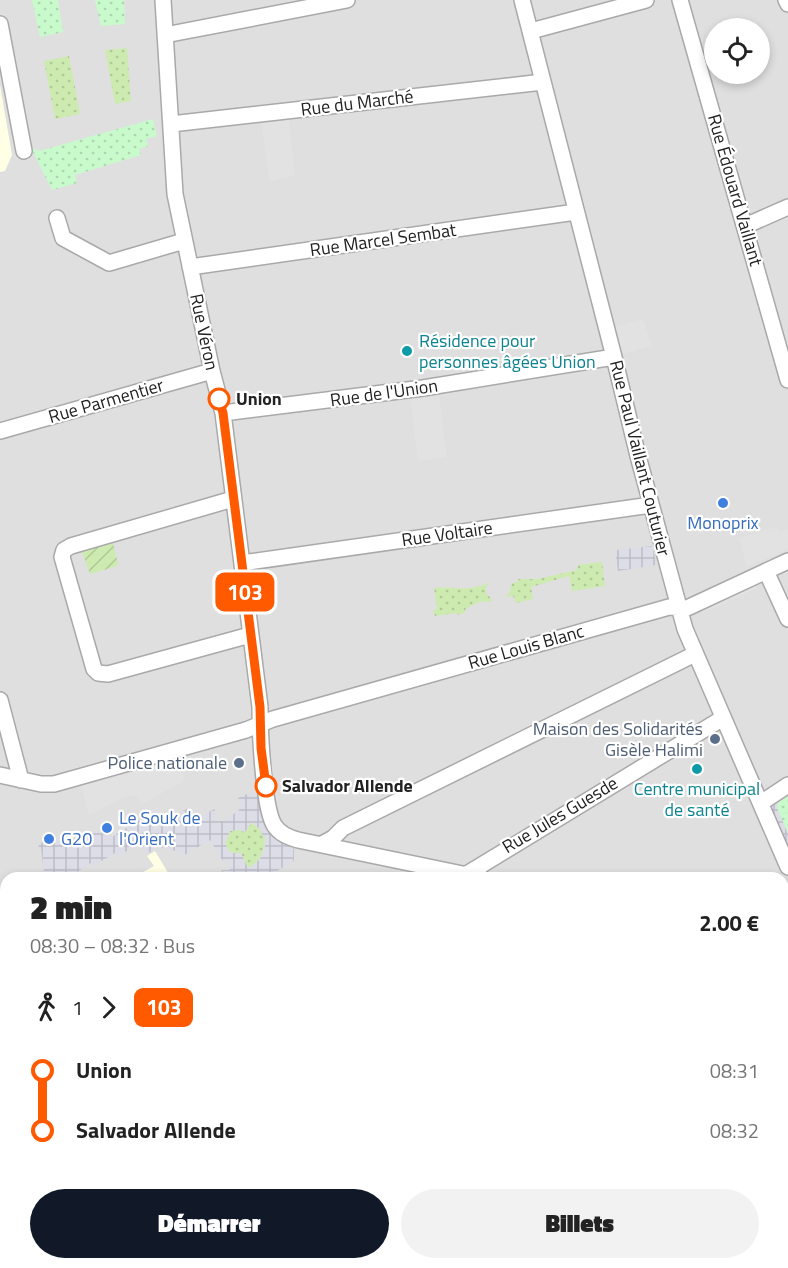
<!DOCTYPE html>
<html lang="fr">
<head>
<meta charset="utf-8">
<style>
	:root { --surface:#fff; --page:#f2f2f2; --text:#222; --muted:#767676; --accent:#111827 }
	body { margin:0; font-family:"Titillium Web",sans-serif; background:var(--page); color:var(--text); height:100vh; display:flex; flex-direction:column; font-size:22px; white-space:nowrap }
	* { box-sizing:border-box; margin:0 }
	p { font-size:20px; color:var(--muted) }
	.icon { flex:none; width:33px; height:33px; fill:none; stroke:currentColor; stroke-width:2; stroke-linecap:round; stroke-linejoin:round }
	.map { position:relative; flex:1; overflow:hidden }
	.sheet { position:absolute; left:0px; top:872px; width:789px; height:398px; display:flex; flex-direction:column; background:var(--surface); border-radius:18px 18px 0 0; box-shadow:0 3px 9px #0003 }
	.sheet>* { flex:none }
	.badge { padding:0 12px; border-radius:9px; font-size:21px; line-height:39px }
	.buttons { position:absolute; left:704px; top:18px; display:grid; gap:12px }
	.buttons a { display:grid; place-items:center; width:66px; height:66px; border-radius:50%; background:var(--surface); box-shadow:0 3px 9px #0003; font-size:30px }
	.map>.badge { position:absolute; translate:-50% -50%; box-shadow:0 0 0 3px #fff }
	.legs { display:flex; align-items:center; gap:9px; height:66px; padding:0 30px; font-size:20px }
	.legs p { margin-inline-start:auto }
	.headline { display:flex; align-items:center; justify-content:space-between; height:102px; padding:0 30px }
	h1 { font-size:33px; font-weight:800; line-height:45px }
	.button { display:flex; gap:12px; margin-top:auto; padding:12px 30px }
	.button a { flex:1; height:69px; border-radius:36px; background:var(--accent); color:#fff; font-size:24px; font-weight:800; line-height:69px; text-align:center }
	.button a+a { background:var(--page); color:var(--text) }
	ul { padding:0 30px; list-style:none }
	li { display:flex; align-items:center; gap:21px; height:60px; font-size:22px }
	li i { display:grid; place-items:center; width:9px; height:100%; margin:0 8px; background:currentColor }
	li i::after { content:''; width:15px; height:15px; margin:-8px; border:4px solid; border-radius:50%; background:var(--surface) }
	li p { margin-inline-start:auto }
	li:first-child i { background:linear-gradient(#0000 50%,currentColor 0) }
	li:last-child i { background:linear-gradient(currentColor 50%,#0000 0) }
	.map>svg:first-child { display:block }
	.residential { fill:#e0dfdf; fill-rule:evenodd }
	.commercial { fill:#f2dad9 }
	.education { fill:#ffffe5 }
	.grass { fill:url(#grass-dots) }
	.park { fill:url(#park-dots) }
	.garden { fill:url(#garden-furrows) }
	.parking { fill:#e2e2e2 }
	.plaza { fill:url(#plaza-grid); fill-rule:evenodd }
	.water { fill:url(#water-waves) }
	.lines { fill:none; stroke-linecap:round; stroke-linejoin:round }
	.minor-casing { stroke:#a9a9a9; stroke-width:18 }
	.major-casing { stroke:#a06b00; stroke-width:22 }
	.minor { stroke:#fff; stroke-width:15 }
	.major { stroke:#fcd6a4; stroke-width:20 }
	.line-1-casing { stroke:#fff; stroke-width:14 }
	.line-1 { stroke:#ff5a00; stroke-width:9 }
	.culture-dot { fill:#0f9aa8; stroke:#fff; stroke-width:2 }
	.stop-1-dot { fill:#fff; stroke:#ff5a00; stroke-width:3 }
	.shop-dot { fill:#3f7fe0; stroke:#fff; stroke-width:2 }
	.service-dot { fill:#5c6f8a; stroke:#fff; stroke-width:2 }
	.labels { text-anchor:middle; stroke-width:4.5; stroke-linejoin:round; paint-order:stroke }
	.street-label { font-size:18px; fill:#222; stroke:#fff }
	.culture-label { font-size:18px; fill:#0d838f; stroke:#fff; text-anchor:start }
	.stop-label { font-size:18px; font-weight:bold; fill:#222; stroke:#fff; text-anchor:start }
	.shop-label { font-size:18px; fill:#366cbe; stroke:#fff; text-anchor:start }
	.service-label { font-size:18px; fill:#4e5e75; stroke:#fff; text-anchor:end }
</style>
</head>
<body>
<div class="map">
<svg width="788" height="1268" viewBox="0 0 788 1268">
	<defs>
		<pattern id="grass-dots" width="8" height="8" patternUnits="userSpaceOnUse" patternTransform="scale(1.5)"><rect width="8" height="8" fill="#cdebb0"/><path d="M2 2h.1M6 6h.1" fill="none" stroke="#b0c997" stroke-width="1.8" stroke-linecap="round"/></pattern>
		<pattern id="park-dots" width="8" height="8" patternUnits="userSpaceOnUse" patternTransform="scale(1.5)"><rect width="8" height="8" fill="#c8facc"/><path d="M2 2h.1M6 6h.1" fill="none" stroke="#acd6af" stroke-width="1.8" stroke-linecap="round"/></pattern>
		<pattern id="garden-furrows" width="10" height="10" patternUnits="userSpaceOnUse" patternTransform="scale(1.5)"><rect width="10" height="10" fill="#cdebb0"/><path d="M-1 1l2-2M0 10L10 0M9 11l2-2" fill="none" stroke="#b0c997"/></pattern>
		<pattern id="plaza-grid" width="8" height="8" patternUnits="userSpaceOnUse" patternTransform="scale(1.5)"><rect width="8" height="8" fill="#dddde8"/><path d="M0 4h8M4 0v8" fill="none" stroke="#bdbdc7"/></pattern>
		<pattern id="water-waves" width="16" height="10" patternUnits="userSpaceOnUse" patternTransform="scale(1.5)"><rect width="16" height="10" fill="#aad3df"/><path d="M0 5q4-4 8 0t8 0" fill="none" stroke="#92b5bf"/></pattern>
	</defs>
	<rect width="100%" height="100%" fill="#f2efe9"/>
	<!-- residential -->
	<path class="residential" d="M0 0H788V1268H57L53 1263H783V878H6V1209L0 1202ZM714 28H759V74H714Z"/>
	<!-- commercial -->
	<path class="commercial" d="M0 1070 6 1080V1136L0 1129Z"/>
	<!-- education -->
	<path class="education" d="M0 85 12 155 5 171 0 172Z
		M155 851 170 876 134 877 154 866 147 856Z"/>
	<!-- grass -->
	<path class="grass" d="M127 48 131 101 115 104 105 50Z
		M69 56 80 114 55 119 44 61Z
		M602 562 605 586 572 591 569 576 531 587 533 599 516 603 513 596 505 597 509 593 512 583 518 582V579H538L577 570 578 565Z
		M490 582 486 587V593L493 601 480 602 465 609 466 612 457 615 456 613 435 616 433 610 437 609 434 588C457 586 467 593 490 582Z
		M252 822 258 826 263 836H265C265 851 261 861 248 868L237 854 229 851 225 843 230 831 239 830 245 832Z"/>
	<!-- park -->
	<path class="park" d="M32 0H58L63 32 40 37Z
		M95 0H124L125 24 101 26Z
		M153 119 157 136 146 139 148 146 139 149 141 155 75 175 77 183 52 190 33 152 34 148 39 151Z
		M788 796V834L777 808 778 802Z"/>
	<!-- garden -->
	<path class="garden" d="M113 543 118 563 117 566 90 574 82 552Z"/>
	<!-- parking -->
	<path class="parking" d="M289 120 295 175 269 182 262 123Z
		M643 319 651 346 622 354 614 327Z
		M430 392V397L439 396 447 457 418 461 410 398 417 397V393Z
		M777 527 779 532 788 529V549L747 567 739 538Z
		M755 582 757 588 703 613 700 606Z
		M176 755 184 776 182 782 142 804 136 795 124 797 89 815 80 782Z
		M6 898V1037L0 1041V900Z"/>
	<!-- plaza -->
	<path class="plaza" d="M652 546 657 565 618 571 615 550Z
		M251 792 263 793 294 843V861L277 871 278 875 274 877H221L222 870H229L230 865 227 861H223L210 840 183 856 180 852 159 847 147 854 140 844 125 852 118 857 115 853 93 866 91 863 74 874V877L17 878 16 875 44 872 41 848H39L38 843 69 839 79 836V833L107 830 112 837 146 816 155 830 182 814 181 812 190 807 197 819 214 809 217 814 215 818 216 821H225L241 808V803L237 802 238 798ZM252 822 257 828 259 827 263 837 265 836V846L262 856 255 864 248 868 241 853H233L229 851 225 843 230 831 239 830 245 832Z
		M788 792V796L778 802 777 808 788 834V854L769 807 770 804Z"/>
	<!-- water -->
	<path class="water" d="M0 1202 6 1209V1263H53L57 1268H0Z"/>
	<g class="lines">
		<!-- minor casing -->
		<g class="minor-casing">
			<path id="minor" d="M163 0 175 194 212 371 223 413 260 707C260 732 263 805 274 825 280 834 288 837 298 840L482 878
				M522 0 614 357 638 456 685 629 788 867
				M680 0 788 380
				M786 0 788 4
				M0 24 24 151
				M531 31 646 0
				M165 35 347 0
				M171 124 543 82
				M57 218 63 238 109 263 184 241
				M745 226 788 207
				M190 267 576 212
				M223 413 423 388 614 357
				M0 431 212 371
				M233 499 71 546 64 550 62 557 94 669 98 673 108 674 250 635
				M242 563 651 505
				M766 571 788 619
				M0 700 21 780
				M0 775 41 784H54L246 730 273 719 669 607 687 608 788 561
				M761 803 788 785
				M322 844 333 838 343 828 695 654
				M462 877 723 718
				M0 907 6 904
				M783 944 788 945
				M783 1000 788 996
				M783 1161 788 1157
				M226 1268 232 1263
				M464 1268 470 1263
				M656 1268 662 1263"/>
		</g>
		<!-- major casing -->
		<g class="major-casing">
			<path id="major" d="M0 1152 6 1159
				M112 1263 118 1268"/>
		</g>
		<!-- minor -->
		<use href="#minor" class="minor"/>
		<!-- major -->
		<use href="#major" class="major"/>
	</g>
	<g class="lines">
		<!-- line-1 casing -->
		<g class="line-1-casing">
			<path id="line-1" d="M219 399 223 413 260 707 261 748 266 786"/>
		</g>
		<!-- line-1 -->
		<use href="#line-1" class="line-1"/>
	</g>
	<!-- markers -->
	<g class="culture-dot">
		<circle cx="407" cy="351" r="6"/>
		<circle cx="697" cy="769" r="6"/>
	</g>
	<g class="stop-1-dot">
		<circle cx="219" cy="399" r="10"/>
		<circle cx="266" cy="786" r="10"/>
	</g>
	<g class="shop-dot">
		<circle cx="723" cy="503" r="6"/>
		<circle cx="107" cy="828" r="6"/>
		<circle cx="49" cy="839" r="6"/>
	</g>
	<g class="service-dot">
		<circle cx="715" cy="739" r="6"/>
		<circle cx="239" cy="763" r="6"/>
	</g>
	<g class="labels">
		<!-- street labels -->
		<g class="street-label">
			<text transform="translate(357 103) rotate(-7)" y="6">Rue du Marché</text>
			<text transform="translate(735 190) rotate(74)" y="6">Rue Édouard Vaillant</text>
			<text transform="translate(383 240) rotate(-8)" y="6">Rue Marcel Sembat</text>
			<text transform="translate(204 332) rotate(78)" y="6">Rue Véron</text>
			<text transform="translate(384 393) rotate(-8)" y="6">Rue de l'Union</text>
			<text transform="translate(106 401) rotate(-16)" y="6">Rue Parmentier</text>
			<text transform="translate(640 458) rotate(76)" y="6">Rue Paul Vaillant Couturier</text>
			<text transform="translate(447 534) rotate(-8)" y="6">Rue Voltaire</text>
			<text transform="translate(526 647) rotate(-16)" y="6">Rue Louis Blanc</text>
			<text transform="translate(560 815) rotate(-31)" y="6">Rue Jules Guesde</text>
		</g>
		<!-- culture labels -->
		<g class="culture-label">
			<text x="419" y="347">Résidence pour<tspan x="419" dy="21">personnes âgées Union</tspan></text>
			<text x="697" y="795" text-anchor="middle">Centre municipal<tspan x="697" dy="21">de santé</tspan></text>
		</g>
		<!-- stop labels -->
		<g class="stop-label">
			<text x="236" y="405">Union</text>
			<text x="282" y="792">Salvador Allende</text>
		</g>
		<!-- shop labels -->
		<g class="shop-label">
			<text x="723" y="529" text-anchor="middle">Monoprix</text>
			<text x="119" y="824">Le Souk de<tspan x="119" dy="21">l'Orient</tspan></text>
			<text x="61" y="845">G20</text>
		</g>
		<!-- service labels -->
		<g class="service-label">
			<text x="703" y="735">Maison des Solidarités<tspan x="703" dy="21">Gisèle Halimi</tspan></text>
			<text x="227" y="769">Police nationale</text>
		</g>
	</g>
</svg>
<div class="buttons">
<a><svg class="icon" aria-label="locate" viewBox="0 0 24 24"><circle cx="12" cy="12" r="6"/><path d="M12 2v4M12 18v4M2 12h4M18 12h4"/></svg></a>
</div>
<b class="badge" style="left:245px;top:592px;background:#ff5a00;color:#fff">103</b>
<section class="sheet">
<div class="headline"><div><h1>2 min</h1><p>08:30 – 08:32 · Bus</p></div><b>2.00 €</b></div>
<div class="legs"><svg class="icon" aria-label="walk" viewBox="0 0 24 24"><circle cx="13" cy="4" r="2"/><path d="M13 8l-2 6 4 7M11 14l-3 7M7 12l3-4h3l4 4"/></svg>1<svg class="icon" aria-label="forward" viewBox="0 0 24 24"><path d="M9 5l7 7-7 7"/></svg><b class="badge" style="background:#ff5a00;color:#fff">103</b></div>
<ul>
<li><i style="color:#ff5a00"></i><b>Union</b><p>08:31</p></li>
<li><i style="color:#ff5a00"></i><b>Salvador Allende</b><p>08:32</p></li>
</ul>
<div class="button"><a>Démarrer</a><a>Billets</a></div>
</section>
</div>
</body>
</html>
